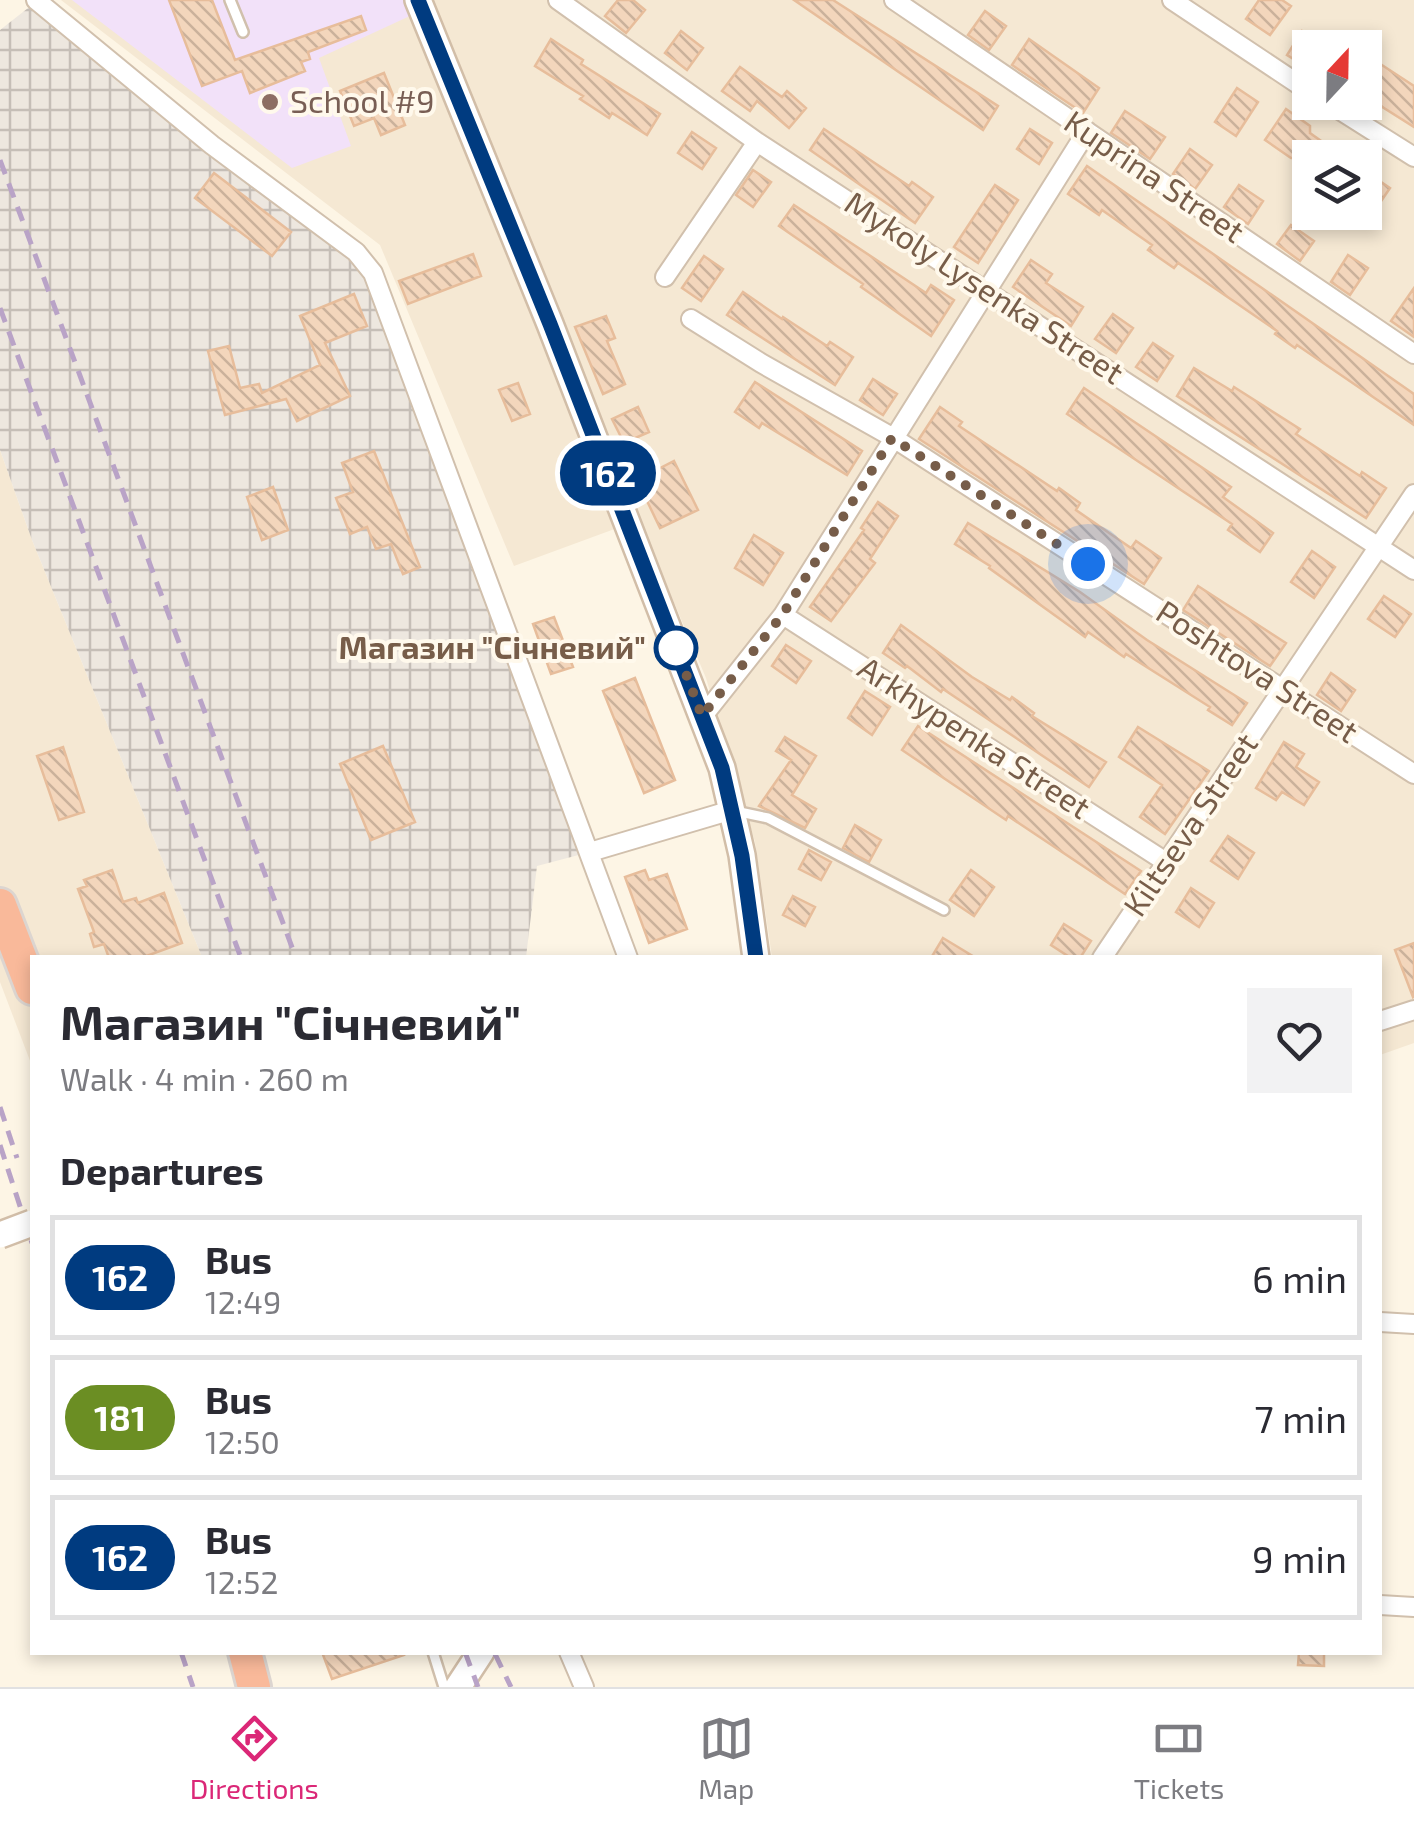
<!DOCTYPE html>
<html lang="en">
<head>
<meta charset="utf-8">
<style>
	:root { --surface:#fff; --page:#f2f2f3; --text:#2b2b33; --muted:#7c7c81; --line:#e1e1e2; --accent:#db2777 }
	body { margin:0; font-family:"Exo 2",sans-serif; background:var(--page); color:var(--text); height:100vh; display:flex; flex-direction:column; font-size:38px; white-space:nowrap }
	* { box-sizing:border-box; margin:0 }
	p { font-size:32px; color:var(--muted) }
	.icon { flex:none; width:55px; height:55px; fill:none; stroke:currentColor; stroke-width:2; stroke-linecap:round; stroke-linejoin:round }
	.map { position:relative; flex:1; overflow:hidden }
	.details { position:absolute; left:30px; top:955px; width:1352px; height:700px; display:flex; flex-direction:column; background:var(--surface); border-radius:0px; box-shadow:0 5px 15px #0003 }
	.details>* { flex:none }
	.badge { padding:0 20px; border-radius:32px; font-size:35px; line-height:65px }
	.needle { width:65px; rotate:22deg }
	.fabs { position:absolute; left:1292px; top:30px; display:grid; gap:20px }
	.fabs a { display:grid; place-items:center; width:90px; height:90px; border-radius:0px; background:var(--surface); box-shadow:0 5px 15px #0003; font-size:50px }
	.you { position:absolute; width:50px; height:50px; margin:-25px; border:8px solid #fff; border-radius:50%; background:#1a73e8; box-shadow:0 0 0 15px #1a73e833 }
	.map>.badge { position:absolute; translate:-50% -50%; box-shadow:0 0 0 5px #fff }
	h2 { padding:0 30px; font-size:38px; line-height:90px }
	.round { display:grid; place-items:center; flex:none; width:105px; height:105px; border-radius:0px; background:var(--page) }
	.head { display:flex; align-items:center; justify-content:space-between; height:170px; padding:0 30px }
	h1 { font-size:48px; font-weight:700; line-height:75px }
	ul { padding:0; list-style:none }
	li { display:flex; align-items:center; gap:30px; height:125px; margin:0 20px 15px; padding:0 10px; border:5px solid var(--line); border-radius:0px }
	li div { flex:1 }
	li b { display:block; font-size:38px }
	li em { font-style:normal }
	li .badge { min-width:110px; font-weight:700; text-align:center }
	.tab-bar { display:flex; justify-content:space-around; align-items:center; height:140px; border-top:2px solid var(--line); background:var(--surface); font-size:28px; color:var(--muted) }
	.tab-bar a { display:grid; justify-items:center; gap:5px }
	.tab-bar .current { color:var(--accent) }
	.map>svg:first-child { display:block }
	.residential { fill:#f5e8d3; fill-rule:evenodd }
	.industrial { fill:url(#industrial-grid) }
	.education { fill:#f2e1f9 }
	.building { fill:url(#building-back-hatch); stroke:#e7bd9b; stroke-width:2.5 }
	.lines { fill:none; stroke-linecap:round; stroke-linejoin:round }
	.lane-casing { stroke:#d1c0ad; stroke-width:14 }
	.street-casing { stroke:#d1c0ad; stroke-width:22 }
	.secondary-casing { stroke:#d2bea8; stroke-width:30 }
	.highway-casing { stroke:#dcd5d0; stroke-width:38 }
	.lane { stroke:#fff; stroke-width:9 }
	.street { stroke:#fff; stroke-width:18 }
	.secondary { stroke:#fff; stroke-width:25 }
	.highway { stroke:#f9b99a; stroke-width:32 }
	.rail { stroke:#b9a3c7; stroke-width:5; stroke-dasharray:15 10; stroke-linecap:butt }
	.secondary-bridge-casing { stroke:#d2bea8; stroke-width:30; stroke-linecap:butt }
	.secondary-bridge { stroke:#fff; stroke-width:25 }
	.line-casing { stroke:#fff; stroke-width:22 }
	.line { stroke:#003b80; stroke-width:15 }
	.walk { stroke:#775d49; stroke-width:10; stroke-dasharray:0 18 }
	.education-dot { fill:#8d6e63; stroke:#fff9ec; stroke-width:4 }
	.stop-dot { fill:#fff; stroke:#003b80; stroke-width:5 }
	.labels { text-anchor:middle; stroke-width:8; stroke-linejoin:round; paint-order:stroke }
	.education-label { font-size:32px; fill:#785e54; stroke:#fff9ec; text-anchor:start }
	.street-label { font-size:32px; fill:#775d49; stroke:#fff9ec }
	.stop-label { font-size:32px; font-weight:bold; fill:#775d49; stroke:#fff9ec; text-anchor:end }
</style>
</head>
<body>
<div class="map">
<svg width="1414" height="1687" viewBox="0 0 1414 1687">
	<defs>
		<pattern id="industrial-grid" width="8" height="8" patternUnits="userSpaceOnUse" patternTransform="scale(2.5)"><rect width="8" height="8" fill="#ede7df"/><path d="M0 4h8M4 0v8" fill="none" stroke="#c5beb7"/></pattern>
		<pattern id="building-back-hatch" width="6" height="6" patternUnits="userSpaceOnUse" patternTransform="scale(2.5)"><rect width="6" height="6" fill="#f3d6bc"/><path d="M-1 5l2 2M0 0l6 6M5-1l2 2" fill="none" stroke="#cab19b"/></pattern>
	</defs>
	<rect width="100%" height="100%" fill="#fdf5e5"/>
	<!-- residential -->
	<path class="residential" d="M61 0H1414V1043L1380 1055V958L772 957 755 842 706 678 639 520 514 566 380 245ZM1310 48H1365V102H1310ZM1310 158H1365V212H1310Z
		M0 450 32 540 202 957 32 958V1066L0 982Z"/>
	<!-- industrial -->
	<path class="industrial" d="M37 1 356 252 590 852 537 866 526 957H202L32 540 0 450V30Z"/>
	<!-- education -->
	<path class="education" d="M72 0H404L412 15 319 58 351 146 292 168Z"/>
	<!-- building -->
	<path class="building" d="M169 0H212L235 60 361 16 366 30 308 52 310 59 301 62 305 71 250 93 242 71 202 86Z
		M618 0H633L645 10 626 33 605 16Z
		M794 0H833L998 106 983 130Z
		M1259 0H1282L1291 6 1270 35 1246 19Z
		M985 11 1006 26 989 50 968 35Z
		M681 31 703 48 687 70 665 53Z
		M1302 31 1328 48H1310V69L1287 55Z
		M551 39 583 60 581 64 660 114 647 135 612 113 609 118 580 99 583 96 535 66Z
		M1029 39 1099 88 1083 113 1012 65Z
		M1365 54 1414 86V127L1365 96Z
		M740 67 782 97 787 91 806 108 789 128 757 101 750 111 722 91Z
		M384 73 405 125 381 135 374 118 354 126 340 91Z
		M1237 88 1258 102 1236 136 1215 122Z
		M1286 109 1310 126V133L1345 158H1310V164L1301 158H1291L1265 140Z
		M1125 111 1165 137 1150 159 1111 133Z
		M824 129 909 186 912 182 933 197 915 223 810 150Z
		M1030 129 1052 143 1039 164 1017 149Z
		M692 132 716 148 702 169 678 153Z
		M1190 149 1212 165 1195 189 1173 174Z
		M1087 166 1414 394V425L1297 345 1295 348 1275 334 1277 331 1178 263 1174 268 1148 250 1152 245 1102 210 1099 215 1068 194Z
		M753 170 771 182 753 207 736 195Z
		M1365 171 1390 188 1375 210 1365 203Z
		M214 173 291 232 272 256 195 198Z
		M995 185 1018 200 978 263 954 247Z
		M1239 185 1263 201 1248 224 1224 207Z
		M794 205 926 293 931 285 954 300 931 336 861 287 863 284 779 226Z
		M1291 225 1314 241 1300 261 1277 244Z
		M473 254 481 276 408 304 399 281Z
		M1348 255 1368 268 1350 295 1331 282Z
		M704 256 723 269 701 301 682 288Z
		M1031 260 1052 274 1046 283 1083 307 1071 326 1013 287Z
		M1414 288V337L1391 321Z
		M743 292 782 319 783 317 827 346 830 342 853 357 835 385 727 315Z
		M354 294 367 326 325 343 350 396 297 421 286 399 225 415 208 351 229 346 240 388 259 384 262 393 320 365 300 316Z
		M1113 314 1133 328 1116 353 1095 339Z
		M606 316 615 338 607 341 625 384 603 394 575 327Z
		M1153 343 1173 356 1157 381 1136 367Z
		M1194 368 1232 391 1234 387 1300 429 1296 434 1360 476 1362 472 1386 488 1366 518 1177 396Z
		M873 379 897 394 883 415 860 400Z
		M755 382 862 451 847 475 762 423 759 428 735 412Z
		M518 383 530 414 512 421 499 390Z
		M1084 388 1231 487 1223 497 1273 533 1260 552 1228 530 1232 524 1067 414Z
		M638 407 649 432 624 443 612 419Z
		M940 407 962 422 959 426 1057 491 1059 488 1080 503 1076 510 1131 548 1136 541 1161 558 1144 584 919 439Z
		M374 451 420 567 403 574 391 544 376 549 367 527 350 534 336 498 353 492 342 463Z
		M674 461 698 510 660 528 637 480Z
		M273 487 288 530 262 540 247 497Z
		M878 502 898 516 870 559 875 563 831 621 810 607 864 530 861 528Z
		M968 523 1080 592 1147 640 1247 703 1232 725 1208 710 1210 707 1126 654 1124 657 1088 632 1085 637 989 568 990 566 955 544Z
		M754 535 783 553 763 585 735 568Z
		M1312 551 1335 567 1314 598 1291 582Z
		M1198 586 1286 643 1270 666 1183 610Z
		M1384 596 1411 614 1395 637 1368 619Z
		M554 617 573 667 551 674 533 624Z
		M901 625 972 677 1010 700 1012 697 1034 713 1032 716 1106 762 1089 787 943 689 941 692 907 666 905 668 883 653Z
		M786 645 811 661 796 683 772 666Z
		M1331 673 1355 690 1341 711 1317 695Z
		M635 678 675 780 644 793 603 691Z
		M865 691 890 707 872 735 848 718Z
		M918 726 1141 871 1125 894 1008 816 1006 820 902 750Z
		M1138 727 1209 771 1165 834 1140 817 1162 785 1119 757Z
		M785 737 816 756 792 795 816 809 805 828 759 806 791 760 776 751Z
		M1284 742 1304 754 1296 767 1319 782 1304 805 1282 792 1276 800 1256 788Z
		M383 746 415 822 371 840 340 764Z
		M63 747 84 812 59 820 37 756Z
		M855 825 881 840 869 862 843 848Z
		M1228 836 1254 853 1238 879 1211 861Z
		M809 850 831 862 821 880 799 869Z
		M112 870 123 902 136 898 138 903 164 893 182 943 141 958H109L104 944 94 947 90 934 94 932 78 889 87 886 84 880Z
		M645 870 649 880 667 874 687 929 649 943 625 877Z
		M971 870 994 887 974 916 950 900Z
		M1191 888 1214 903 1199 927 1176 912Z
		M793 896 815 907 805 926 783 915Z
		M1064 924 1091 941 1080 958H1071L1051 945Z
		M943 938 976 958H931Z
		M1414 943V996L1413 997 1395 950Z
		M322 1652H403L404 1655 332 1679Z
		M1299 1652H1324V1666L1298 1665Z"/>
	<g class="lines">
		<!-- lane casing -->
		<g class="lane-casing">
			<path id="lane" d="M230 0 243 32
				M735 811 768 818 944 910
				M433 1652 444 1687"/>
		</g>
		<!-- street casing -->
		<g class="street-casing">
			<path id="street" d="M36 0 212 145 356 252 373 273 628 958
				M558 0 757 142 1414 570
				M894 0 1414 354
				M1172 0 1310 92
				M1327 102 1414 157
				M665 277 757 142
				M691 319 761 363 892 437 1414 774
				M783 615 1166 862
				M703 716 783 615 1087 131
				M590 852 732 810
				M1102 958 1414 494
				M1380 1021 1414 1010
				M1380 1322 1414 1324
				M1380 1605 1414 1607
				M569 1652 584 1687"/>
		</g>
		<!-- secondary casing -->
		<g class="secondary-casing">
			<path id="secondary" d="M418 0 550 324 722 768 742 855 756 958
				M458 1687 481 1652"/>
		</g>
		<!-- highway casing -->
		<g class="highway-casing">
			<path id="highway" d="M0 905 32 988
				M245 1652 254 1687"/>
		</g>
		<!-- lane -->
		<use href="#lane" class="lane"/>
		<!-- street -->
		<use href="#street" class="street"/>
		<!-- secondary -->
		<use href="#secondary" class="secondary"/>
		<!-- highway -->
		<use href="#highway" class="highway"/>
		<!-- rail -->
		<path class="rail" d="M0 160 296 958
			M0 308 241 958
			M0 1107 17 1158
			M0 1145 32 1243
			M181 1652 193 1687
			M465 1652 478 1687
			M495 1654 511 1687"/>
		<!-- secondary-bridge casing -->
		<g class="secondary-bridge-casing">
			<path id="secondary-bridge" d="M0 1235 32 1223"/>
		</g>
		<!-- secondary-bridge -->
		<use href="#secondary-bridge" class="secondary-bridge"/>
	</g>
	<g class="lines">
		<!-- line casing -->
		<g class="line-casing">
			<path id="line" d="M418 0 550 324 722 768 742 856 756 958"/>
		</g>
		<!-- line -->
		<use href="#line" class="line"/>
		<!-- walk -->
		<path class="walk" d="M676 648 675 645 702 716 783 614 892 438 1088 564"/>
	</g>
	<!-- markers -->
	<circle class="education-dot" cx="270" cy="102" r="10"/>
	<circle class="stop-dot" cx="676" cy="648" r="20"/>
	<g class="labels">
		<!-- education labels -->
		<g class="education-label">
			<text x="290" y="113">School #9</text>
		</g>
		<!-- street labels -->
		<g class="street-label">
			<text transform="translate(1154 177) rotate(34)" y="11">Kuprina Street</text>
			<text transform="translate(984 288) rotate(33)" y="11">Mykoly Lysenka Street</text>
			<text transform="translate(1257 672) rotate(33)" y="11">Poshtova Street</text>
			<text transform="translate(974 738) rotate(33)" y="11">Arkhypenka Street</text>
			<text transform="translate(1191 825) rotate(-56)" y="11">Kiltseva Street</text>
		</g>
		<!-- stop labels -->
		<g class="stop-label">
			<text x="646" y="659">Магазин "Січневий"</text>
		</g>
	</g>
</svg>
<div class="fabs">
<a><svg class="needle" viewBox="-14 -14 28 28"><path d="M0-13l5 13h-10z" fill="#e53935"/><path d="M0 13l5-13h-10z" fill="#7c7c81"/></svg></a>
<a><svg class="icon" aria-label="layers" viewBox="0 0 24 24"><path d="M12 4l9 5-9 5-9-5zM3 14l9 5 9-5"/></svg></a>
</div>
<div class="you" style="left:1088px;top:564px"></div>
<b class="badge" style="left:608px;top:473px;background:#003b80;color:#fff">162</b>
<section class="details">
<div class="head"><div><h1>Магазин &quot;Січневий&quot;</h1><p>Walk · 4 min · 260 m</p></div><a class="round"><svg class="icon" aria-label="heart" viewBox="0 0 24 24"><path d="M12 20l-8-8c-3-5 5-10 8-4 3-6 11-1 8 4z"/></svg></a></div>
<h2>Departures</h2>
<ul>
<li><span class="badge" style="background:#003b80;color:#fff">162</span><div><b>Bus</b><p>12:49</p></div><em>6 min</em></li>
<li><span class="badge" style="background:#6b8e23;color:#fff">181</span><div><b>Bus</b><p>12:50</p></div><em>7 min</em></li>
<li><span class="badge" style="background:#003b80;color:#fff">162</span><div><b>Bus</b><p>12:52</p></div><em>9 min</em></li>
</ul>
</section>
</div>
<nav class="tab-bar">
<a class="current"><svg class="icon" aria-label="directions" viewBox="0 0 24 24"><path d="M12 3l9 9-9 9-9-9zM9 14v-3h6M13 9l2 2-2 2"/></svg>Directions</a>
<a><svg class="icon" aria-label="map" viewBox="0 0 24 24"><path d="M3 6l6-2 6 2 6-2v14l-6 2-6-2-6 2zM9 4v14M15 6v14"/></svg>Map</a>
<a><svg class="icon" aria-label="tickets" viewBox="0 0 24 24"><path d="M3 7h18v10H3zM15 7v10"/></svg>Tickets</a>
</nav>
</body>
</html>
